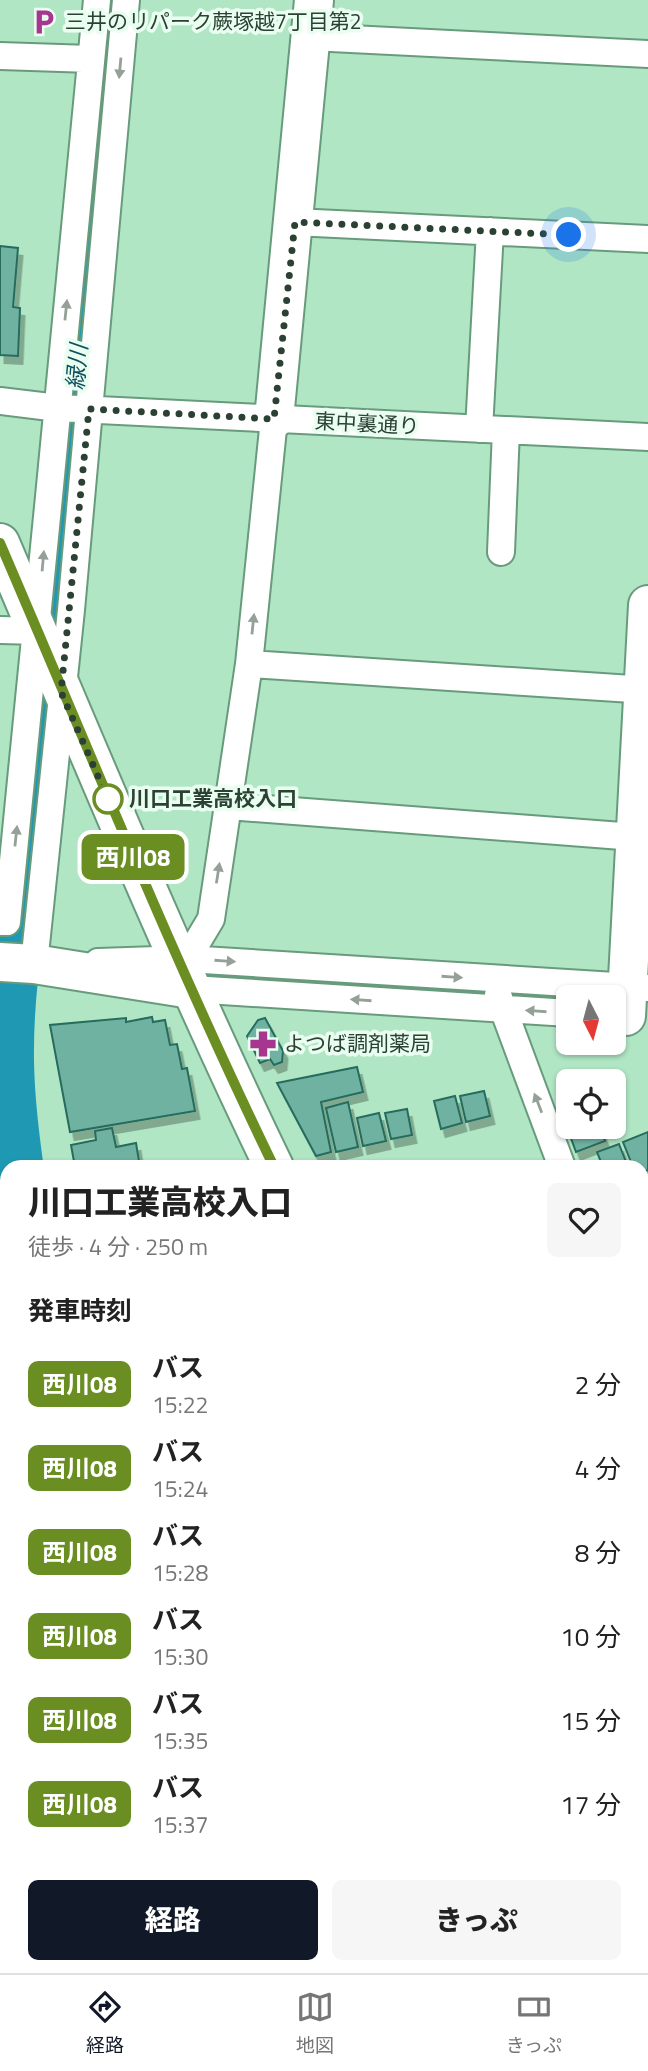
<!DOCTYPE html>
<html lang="ja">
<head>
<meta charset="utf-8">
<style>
	:root { --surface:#fff; --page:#f6f6f6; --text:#222; --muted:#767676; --line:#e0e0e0; --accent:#111827 }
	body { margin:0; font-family:"Titillium Web","Noto Sans JP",sans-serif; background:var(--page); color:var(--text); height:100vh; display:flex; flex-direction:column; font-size:26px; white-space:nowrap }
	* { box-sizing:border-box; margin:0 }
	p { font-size:23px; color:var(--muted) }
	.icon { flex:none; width:38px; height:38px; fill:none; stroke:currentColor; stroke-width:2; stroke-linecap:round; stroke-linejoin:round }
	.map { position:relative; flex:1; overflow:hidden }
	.panel { position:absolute; left:0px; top:1160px; width:649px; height:814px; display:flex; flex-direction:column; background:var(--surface); border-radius:21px 21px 0 0; box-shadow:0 2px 5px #0004 }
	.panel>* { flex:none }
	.badge { padding:0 14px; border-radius:10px; font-size:24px; line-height:46px }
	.needle { width:46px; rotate:174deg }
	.controls { position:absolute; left:556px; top:985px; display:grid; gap:14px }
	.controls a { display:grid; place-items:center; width:70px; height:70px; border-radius:10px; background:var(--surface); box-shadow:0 2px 5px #0004; font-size:35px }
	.you { position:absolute; width:35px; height:35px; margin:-18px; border:5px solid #fff; border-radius:50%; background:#1a73e8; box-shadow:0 0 0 10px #1a73e833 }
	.map>.badge { position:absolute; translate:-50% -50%; box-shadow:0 0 0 4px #fff }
	h2 { padding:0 28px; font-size:26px; line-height:63px }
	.round { display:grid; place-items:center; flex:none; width:74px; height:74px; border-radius:10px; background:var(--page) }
	.headline { display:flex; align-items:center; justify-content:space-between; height:119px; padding:0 28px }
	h1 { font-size:33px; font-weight:800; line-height:52px }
	.primary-button { display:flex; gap:14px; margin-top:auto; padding:14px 28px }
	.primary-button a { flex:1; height:80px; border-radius:10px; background:var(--accent); color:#fff; font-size:28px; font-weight:800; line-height:80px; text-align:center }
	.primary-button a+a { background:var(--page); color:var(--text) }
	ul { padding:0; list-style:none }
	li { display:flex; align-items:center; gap:21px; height:84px; padding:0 28px }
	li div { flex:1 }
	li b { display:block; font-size:26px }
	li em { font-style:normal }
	li .badge { min-width:77px; font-weight:700; text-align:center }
	.menu { display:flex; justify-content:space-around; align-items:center; height:98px; border-top:2px solid var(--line); background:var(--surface); font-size:19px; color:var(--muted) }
	.menu a { display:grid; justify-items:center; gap:4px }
	.menu .active { color:var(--accent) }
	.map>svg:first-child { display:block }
	.green { fill:#7fd7a3 }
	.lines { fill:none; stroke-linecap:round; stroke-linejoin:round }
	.stream { stroke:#1f99b3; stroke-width:9 }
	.river { stroke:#1f99b3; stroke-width:51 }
	.building { fill:#6fb2a2; stroke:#276c5d; stroke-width:2; filter:url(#shadow) }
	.street-casing { stroke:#689b7c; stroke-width:30 }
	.secondary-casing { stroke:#689b7c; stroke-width:42 }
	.primary-casing { stroke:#689b7c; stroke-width:42 }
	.street { stroke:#fff; stroke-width:26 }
	.secondary { stroke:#fff; stroke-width:38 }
	.primary { stroke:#fff; stroke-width:38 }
	.oneway { fill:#95a099 }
	.line-casing { stroke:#fff; stroke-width:16 }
	.line { stroke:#6b8e23; stroke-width:10 }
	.walk { stroke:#2b4133; stroke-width:7; stroke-dasharray:0 12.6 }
	.stop-dot { fill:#fff; stroke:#6b8e23; stroke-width:3.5 }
	.labels { text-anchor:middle; stroke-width:7; stroke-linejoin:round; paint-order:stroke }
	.poi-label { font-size:21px; fill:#2b4133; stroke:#e9fef0; text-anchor:start }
	.street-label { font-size:21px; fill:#2b4133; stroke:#e9fef0 }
	.stop-label { font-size:21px; font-weight:bold; fill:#2b4133; stroke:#e9fef0; text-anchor:start }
	.water-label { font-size:23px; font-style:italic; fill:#0f4f5e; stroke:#e9fef0 }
</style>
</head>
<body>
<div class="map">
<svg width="648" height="1973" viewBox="0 0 648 1973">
	<defs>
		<filter id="shadow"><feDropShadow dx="4.5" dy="8" stdDeviation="0" flood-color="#0004"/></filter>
	</defs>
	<rect width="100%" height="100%" fill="#b0e6c4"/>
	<!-- green -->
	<path class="green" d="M0 1889H7V1966H0Z
		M282 1967H452L429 1973H283Z"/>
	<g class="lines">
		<!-- stream -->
		<path class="stream" d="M0 940 16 942 15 955"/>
		<!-- river -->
		<path class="river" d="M16 942 32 834 112 0
			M13 974C5 1046 8 1096 18 1167
			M111 1967V1973"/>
	</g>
	<!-- building -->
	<path class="building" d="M0 246 18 248 13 307 20 308 18 356 0 355Z
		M152 1017 153 1022 165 1020 170 1045 177 1044 182 1069 187 1068 195 1111 70 1132 50 1025 126 1018V1022Z
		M265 1018 283 1051 282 1062 274 1065 270 1059 260 1063 247 1036 258 1020Z
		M357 1067 363 1092 321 1102 331 1152 316 1156 277 1083Z
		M484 1091 490 1116 466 1122 460 1096Z
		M455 1096 462 1123 441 1129 434 1101Z
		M569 1100V1123H568L562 1108 565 1107 564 1102Z
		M348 1102 358 1147 336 1152 326 1108Z
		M407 1109 412 1135 391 1139 385 1113Z
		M379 1113 386 1141 363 1146 357 1118Z
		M577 1127H600L605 1141 576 1152 568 1130Z
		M112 1128 116 1147 136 1143 140 1167H75L71 1145 96 1140 95 1131Z
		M648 1132V1170L642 1173V1167H633L623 1142Z
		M619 1144 628 1167H603L597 1152Z
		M642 1234 648 1249V1260L642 1262Z
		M642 1536 648 1543V1553L642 1557Z
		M642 1558 648 1566V1577L642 1581Z
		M0 1746H7V1795L0 1794Z
		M642 1770 648 1778V1811L642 1815Z
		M648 1851V1898L642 1878V1852Z
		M220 1967H247L249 1973H221Z"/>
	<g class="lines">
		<!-- street casing -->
		<g class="street-casing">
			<path id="street" d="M311 37 648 54
				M0 56 91 59
				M294 222 648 239
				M0 401 58 408 648 437
				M479 429 490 231
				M501 552 506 430
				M0 630 38 631
				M249 664 648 690
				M228 806 635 837
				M0 922H7C39 615 66 307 97 0
				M187 959 211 919 249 664 274 419
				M98 962 187 959 648 988
				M49 964H34L71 610 126 0
				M191 989 569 1013
				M498 995 562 1167
				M0 1234 7 1301
				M642 1379 648 1394
				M0 1419 7 1420
				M0 1557H7
				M642 1606 648 1605
				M0 1727H7
				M642 1937 648 1936
				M82 1967V1973
				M140 1967V1973
				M269 1967 270 1973
				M637 1967 639 1973
				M481 1973 508 1967"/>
		</g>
		<!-- secondary casing -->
		<g class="secondary-casing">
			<path id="secondary" d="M274 419 314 0
				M0 962 34 964 191 989
				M626 1016 648 605"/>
		</g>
		<!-- primary casing -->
		<g class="primary-casing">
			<path id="primary" d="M0 543C89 752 175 962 274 1167
				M642 1706 648 1714"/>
		</g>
		<!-- street -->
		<use href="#street" class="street"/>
		<!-- secondary -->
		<use href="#secondary" class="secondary"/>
		<!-- primary -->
		<use href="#primary" class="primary"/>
	</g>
	<!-- one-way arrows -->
	<defs><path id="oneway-solid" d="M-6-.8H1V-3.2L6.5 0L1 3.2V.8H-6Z" transform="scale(1.75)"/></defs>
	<g class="oneway">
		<use href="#oneway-solid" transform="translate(120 68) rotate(95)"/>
		<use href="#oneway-solid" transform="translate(66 310) rotate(-84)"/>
		<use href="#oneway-solid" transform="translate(43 561) rotate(-85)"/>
		<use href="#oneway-solid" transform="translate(253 624) rotate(-84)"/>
		<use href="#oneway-solid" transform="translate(16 836) rotate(-84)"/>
		<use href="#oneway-solid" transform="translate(218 873) rotate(-81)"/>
		<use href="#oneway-solid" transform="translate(225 961) rotate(4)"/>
		<use href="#oneway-solid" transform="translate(452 977) rotate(4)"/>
		<use href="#oneway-solid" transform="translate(361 1000) rotate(-176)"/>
		<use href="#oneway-solid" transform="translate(536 1011) rotate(-176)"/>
		<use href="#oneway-solid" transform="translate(538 1103) rotate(-111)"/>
	</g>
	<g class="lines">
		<!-- line casing -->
		<g class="line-casing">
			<path id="line" d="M0 543C90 752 175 963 274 1167"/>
		</g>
		<!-- line -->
		<use href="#line" class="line"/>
		<!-- walk -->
		<path class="walk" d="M108 799 61 692 89 409 274 419 295 222 569 235"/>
	</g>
	<!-- icons -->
	<defs>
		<g id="parking-bare" transform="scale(2.1)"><path d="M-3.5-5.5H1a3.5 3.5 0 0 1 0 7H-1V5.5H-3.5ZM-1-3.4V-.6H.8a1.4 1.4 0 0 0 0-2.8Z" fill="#a73691" stroke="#e9fef0" stroke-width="2.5" paint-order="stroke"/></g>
		<g id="pharmacy-bare" transform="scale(2.1)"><path d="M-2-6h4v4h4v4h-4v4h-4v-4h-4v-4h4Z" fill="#a73691" stroke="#e9fef0" stroke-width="2.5" paint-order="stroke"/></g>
	</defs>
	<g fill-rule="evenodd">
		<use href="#parking-bare" x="44" y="22"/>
		<use href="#pharmacy-bare" x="263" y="1044"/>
	</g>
	<!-- markers -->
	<circle class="stop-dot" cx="108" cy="799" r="14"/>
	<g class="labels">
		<!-- poi labels -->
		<g class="poi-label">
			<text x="65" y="29">三井のリパーク蕨塚越7丁目第2</text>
			<text x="284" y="1051">よつば調剤薬局</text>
		</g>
		<!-- street labels -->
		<g class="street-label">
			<text transform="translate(367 424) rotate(3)" y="7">東中裏通り</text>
		</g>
		<!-- stop labels -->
		<g class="stop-label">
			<text x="129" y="806">川口工業高校入口</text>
		</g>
		<!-- water labels -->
		<g class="water-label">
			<text transform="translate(77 367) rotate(-85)" y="8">緑川</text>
		</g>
	</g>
</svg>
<div class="controls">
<a><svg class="needle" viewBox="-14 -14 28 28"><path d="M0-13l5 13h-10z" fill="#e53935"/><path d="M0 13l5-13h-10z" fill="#767676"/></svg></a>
<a><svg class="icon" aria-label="locate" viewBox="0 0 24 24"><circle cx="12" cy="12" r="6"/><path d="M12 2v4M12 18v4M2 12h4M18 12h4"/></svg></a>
</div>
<div class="you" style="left:569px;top:235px"></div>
<b class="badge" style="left:133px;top:857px;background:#6b8e23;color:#fff">西川08</b>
<section class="panel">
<div class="headline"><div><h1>川口工業高校入口</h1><p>徒歩 · 4 分 · 250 m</p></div><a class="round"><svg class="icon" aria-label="heart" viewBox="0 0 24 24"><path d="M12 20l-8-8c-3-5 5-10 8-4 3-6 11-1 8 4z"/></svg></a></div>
<h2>発車時刻</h2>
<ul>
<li><span class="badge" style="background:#6b8e23;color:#fff">西川08</span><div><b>バス</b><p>15:22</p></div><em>2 分</em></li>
<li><span class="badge" style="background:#6b8e23;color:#fff">西川08</span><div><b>バス</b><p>15:24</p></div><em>4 分</em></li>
<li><span class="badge" style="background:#6b8e23;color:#fff">西川08</span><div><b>バス</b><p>15:28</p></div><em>8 分</em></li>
<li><span class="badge" style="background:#6b8e23;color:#fff">西川08</span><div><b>バス</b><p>15:30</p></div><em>10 分</em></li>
<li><span class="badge" style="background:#6b8e23;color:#fff">西川08</span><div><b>バス</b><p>15:35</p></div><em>15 分</em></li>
<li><span class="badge" style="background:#6b8e23;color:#fff">西川08</span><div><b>バス</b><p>15:37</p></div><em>17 分</em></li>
</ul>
<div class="primary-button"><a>経路</a><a>きっぷ</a></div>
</section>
</div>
<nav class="menu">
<a class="active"><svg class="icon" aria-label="directions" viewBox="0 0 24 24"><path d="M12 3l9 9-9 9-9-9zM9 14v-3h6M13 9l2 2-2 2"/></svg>経路</a>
<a><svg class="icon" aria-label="map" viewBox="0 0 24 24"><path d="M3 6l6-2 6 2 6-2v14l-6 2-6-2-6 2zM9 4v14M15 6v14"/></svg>地図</a>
<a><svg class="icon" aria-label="tickets" viewBox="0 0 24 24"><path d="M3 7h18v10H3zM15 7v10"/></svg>きっぷ</a>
</nav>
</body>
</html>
